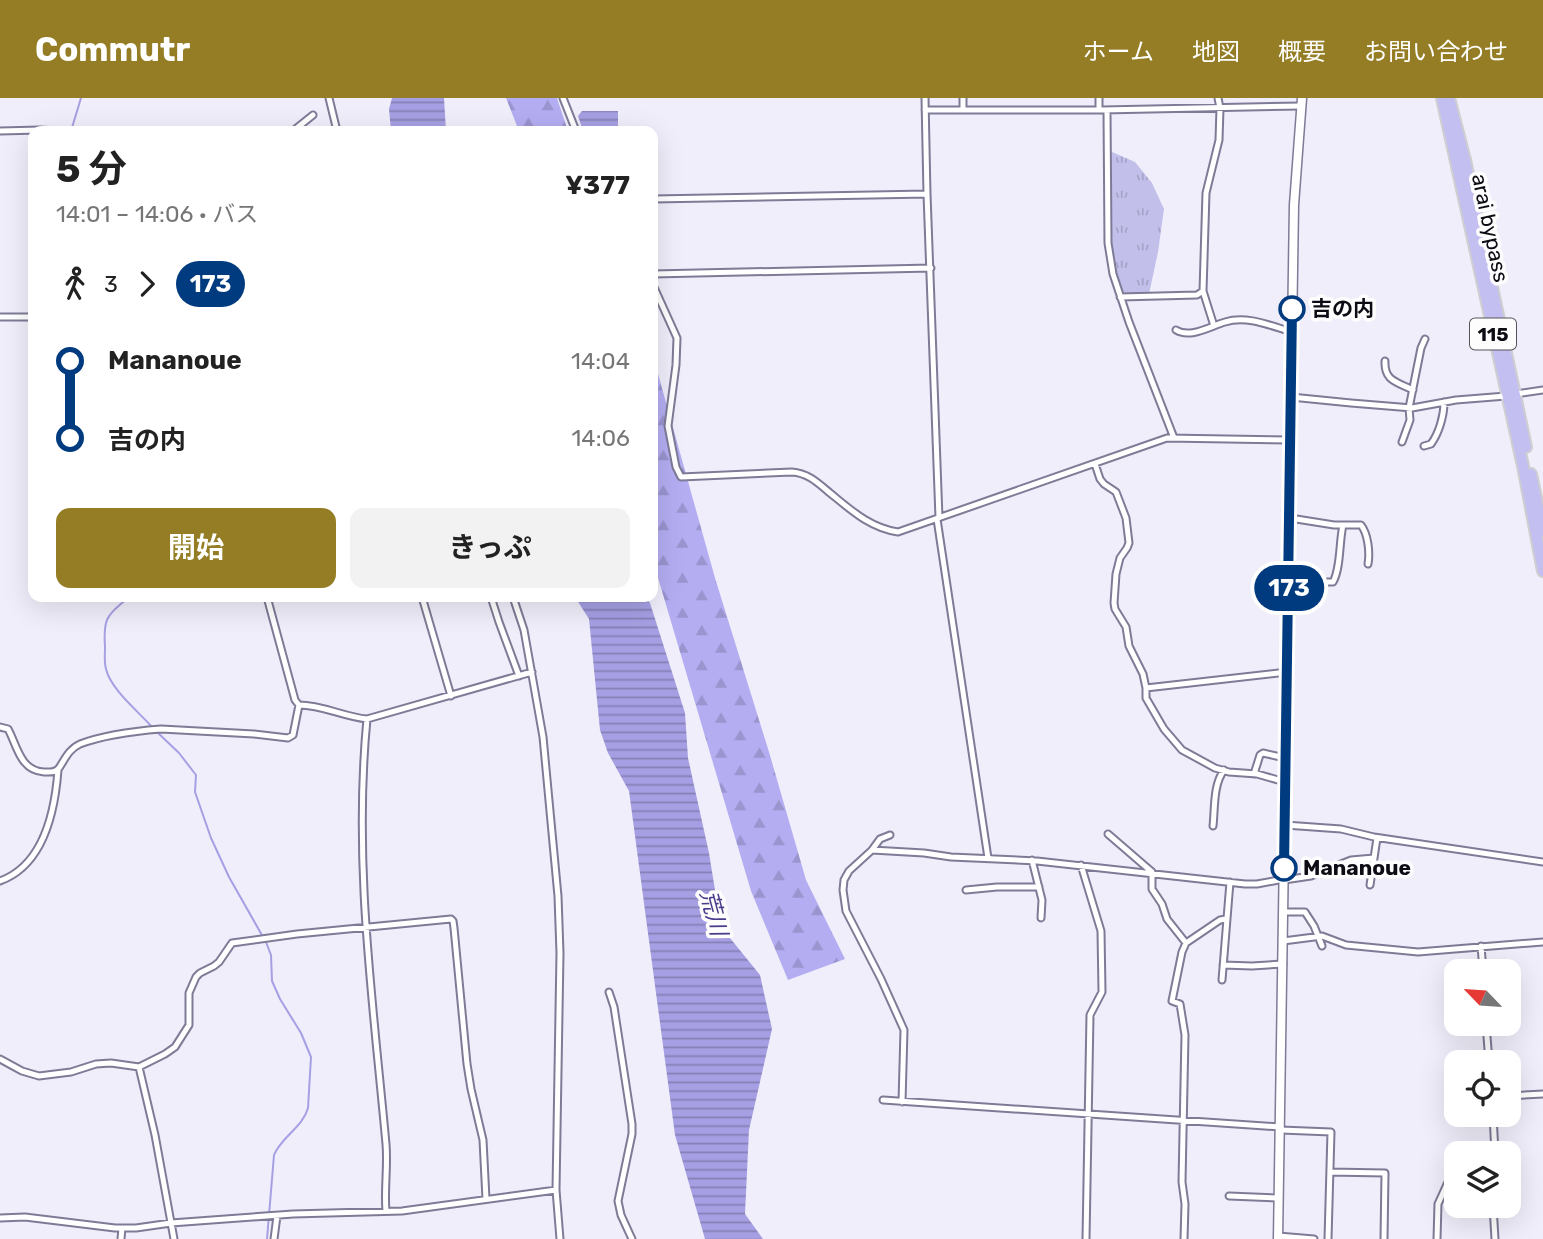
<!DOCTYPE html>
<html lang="ja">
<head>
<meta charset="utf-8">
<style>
	:root { --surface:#fff; --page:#f2f2f2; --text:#222; --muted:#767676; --accent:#947d24 }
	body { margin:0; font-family:Rubik,"Noto Sans JP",sans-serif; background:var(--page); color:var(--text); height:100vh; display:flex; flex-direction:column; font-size:26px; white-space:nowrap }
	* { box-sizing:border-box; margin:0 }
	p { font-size:23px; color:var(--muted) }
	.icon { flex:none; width:38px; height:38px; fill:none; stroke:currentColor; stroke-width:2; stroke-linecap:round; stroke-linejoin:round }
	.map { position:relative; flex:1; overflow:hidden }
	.drawer { position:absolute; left:28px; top:28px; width:630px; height:476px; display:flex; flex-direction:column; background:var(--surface); border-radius:14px; box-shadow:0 7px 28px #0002 }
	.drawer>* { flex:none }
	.badge { padding:0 14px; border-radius:23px; font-size:24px; line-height:46px }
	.needle { width:46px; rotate:295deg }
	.tools { position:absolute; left:1444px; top:861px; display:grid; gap:14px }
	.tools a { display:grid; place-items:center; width:77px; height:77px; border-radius:14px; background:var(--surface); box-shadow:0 7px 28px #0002; font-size:35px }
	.map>.badge { position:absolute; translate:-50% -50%; box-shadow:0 0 0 4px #fff }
	.legs { display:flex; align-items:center; gap:10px; height:77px; padding:0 28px; font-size:23px }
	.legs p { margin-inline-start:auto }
	.head { display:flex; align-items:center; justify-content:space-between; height:119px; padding:0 28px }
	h1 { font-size:38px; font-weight:700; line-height:52px }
	.cta { display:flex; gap:14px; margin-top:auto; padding:14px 28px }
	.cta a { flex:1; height:80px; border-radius:14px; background:var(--accent); color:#fff; font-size:28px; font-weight:700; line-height:80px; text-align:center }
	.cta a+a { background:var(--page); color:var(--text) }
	ul { padding:0 28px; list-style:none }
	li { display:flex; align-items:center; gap:24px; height:77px; font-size:26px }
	li i { display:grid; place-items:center; width:10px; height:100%; margin:0 9px; background:currentColor }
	li i::after { content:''; width:18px; height:18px; margin:-9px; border:5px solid; border-radius:50%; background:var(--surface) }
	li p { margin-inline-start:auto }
	li:first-child i { background:linear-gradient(#0000 50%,currentColor 0) }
	li:last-child i { background:linear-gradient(currentColor 50%,#0000 0) }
	header { display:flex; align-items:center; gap:42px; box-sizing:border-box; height:98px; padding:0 35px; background:var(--accent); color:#fff }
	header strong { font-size:33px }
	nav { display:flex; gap:38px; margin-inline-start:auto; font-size:24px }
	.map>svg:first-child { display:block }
	.forest { fill:url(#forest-firs) }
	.park { fill:url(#park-tufts) }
	.water { fill:url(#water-rules) }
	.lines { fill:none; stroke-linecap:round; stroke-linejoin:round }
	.stream { stroke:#a69fe3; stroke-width:2 }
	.street-casing { stroke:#7d7b96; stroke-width:9 }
	.secondary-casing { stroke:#7d7b96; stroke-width:11 }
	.highway-casing { stroke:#cfced0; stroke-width:14 }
	.street { stroke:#fff; stroke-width:5 }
	.secondary { stroke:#fff; stroke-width:8 }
	.highway { stroke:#c3bff0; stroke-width:10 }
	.line-1-casing { stroke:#fff; stroke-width:16 }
	.line-1 { stroke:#003b80; stroke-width:10 }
	.stop-1-dot { fill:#fff; stroke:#003b80; stroke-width:3.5 }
	.labels { text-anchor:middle; stroke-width:7; stroke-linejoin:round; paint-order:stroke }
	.shield { fill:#fdfdfd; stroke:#55545b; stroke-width:2 }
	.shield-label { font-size:19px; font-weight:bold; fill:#0d0c15 }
	.street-label { font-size:21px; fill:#0d0c15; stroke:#fdfdfd }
	.stop-label { font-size:21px; font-weight:bold; fill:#0d0c15; stroke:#fdfdfd; text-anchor:start }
	.water-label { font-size:23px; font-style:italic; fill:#4c3c8c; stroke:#fdfdfd }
</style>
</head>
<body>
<header>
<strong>Commutr</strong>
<nav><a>ホーム</a><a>地図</a><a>概要</a><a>お問い合わせ</a></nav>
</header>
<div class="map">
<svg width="1543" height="1141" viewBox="0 0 1543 1141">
	<defs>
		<pattern id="forest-firs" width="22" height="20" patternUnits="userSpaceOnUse" patternTransform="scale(1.75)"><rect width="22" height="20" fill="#b4adf2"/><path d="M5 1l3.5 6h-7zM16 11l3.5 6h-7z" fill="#9a94cf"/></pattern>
		<pattern id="park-tufts" width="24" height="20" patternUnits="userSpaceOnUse" patternTransform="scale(1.75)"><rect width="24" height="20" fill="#c3bfeb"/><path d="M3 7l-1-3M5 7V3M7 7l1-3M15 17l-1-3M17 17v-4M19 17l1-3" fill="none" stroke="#a6a3c9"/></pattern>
		<pattern id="water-rules" width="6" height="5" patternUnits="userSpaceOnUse" patternTransform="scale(1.75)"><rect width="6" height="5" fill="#a69fe3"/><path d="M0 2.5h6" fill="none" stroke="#8680b7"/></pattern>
	</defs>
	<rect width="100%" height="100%" fill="#efeefa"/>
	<!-- forest -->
	<path class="forest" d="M506 0H557L568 33H519Z
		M653 258 715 480 769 654 806 782 845 861 788 882 751 793 653 463Z"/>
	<!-- park -->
	<path class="park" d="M1112 54 1135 64 1152 85 1164 111 1158 154 1149 196 1121 197 1114 174 1109 143 1110 55Z"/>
	<!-- water -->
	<path class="water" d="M392 0H444L446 33H391L389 11Z
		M582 13H618V33H583L578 18Z
		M575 499H645L650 505 685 615 688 660 709 755 721 829 760 877 772 931 749 1032 745 1116 763 1141H705L675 1037 629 693 608 655 600 632 589 521Z"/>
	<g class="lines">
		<!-- stream -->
		<path class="stream" d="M71 33 81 0
			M129 499C107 518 103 519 105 549 105 556 104 564 106 571 111 592 139 614 153 630
			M157 634 179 655 196 677 195 694 211 740 229 779 263 839
			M266 844 271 857 272 883 280 901 301 935 311 959 308 1010C303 1029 281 1039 274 1057L267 1141"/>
		<!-- street casing -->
		<g class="street-casing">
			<path id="street" d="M329 0 337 33
				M563 0 576 33
				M925 0 927 96 939 420
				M963 0V12
				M925 12H1102L1301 8
				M1099 12V0
				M1107 12 1108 145 1113 176 1129 224 1174 340
				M0 33 40 32 57 33
				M293 33 313 17
				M653 101 927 96
				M653 176 931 170
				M653 187 677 240 676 267 668 328 676 369 681 379 792 374C808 375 818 385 830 395 851 412 870 430 898 434L1167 340 1291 342
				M1203 193 1214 228
				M1120 199 1197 197 1203 193 1206 95 1219 42 1220 10 1218 0
				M0 219H32
				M1176 232C1190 241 1211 228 1225 224 1247 217 1271 228 1292 234
				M1385 263C1384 283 1397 284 1413 292
				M1515 296 1543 292
				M1291 299 1351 305 1412 310 1456 302 1506 298
				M1402 344 1410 322 1409 310 1421 250 1425 241
				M1424 348 1431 346C1439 335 1444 318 1444 304
				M1095 366 1100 381 1104 386 1116 394 1126 420 1129 445 1127 450 1120 460 1116 476 1114 505 1115 511 1126 529 1129 548 1143 576 1146 590V600L1164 631 1182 652 1215 670 1229 674 1257 676 1285 684
				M1290 420 1334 427H1361C1368 436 1370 454 1368 466
				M937 421 988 760
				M1288 492 1303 487 1311 488 1320 484H1333C1341 470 1339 444 1343 427
				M267 499 295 602 299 607
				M422 499 451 598
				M491 499 499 524 519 578
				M513 499 524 532 543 639 558 798 560 855 556 1092 560 1141
				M1146 590 1287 574
				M367 621C353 765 373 903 386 1046 388 1069 384 1091 386 1113
				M0 629 8 631C17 647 20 673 44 674 50 674 55 675 59 670 65 661 69 651 80 646 104 637 135 633 161 631L254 636 288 640 293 637 299 607C323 607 344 619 367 621L532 574
				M1254 676 1260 657 1263 655 1285 660
				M1285 727 1341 731 1374 739 1543 764
				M1213 728C1215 710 1213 687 1224 672
				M1108 736 1152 774V791L1162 806 1167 821 1186 845
				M890 737 880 741 872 752 849 773 844 782 843 792 846 813 881 881 904 932 902 1004
				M872 752 924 755 951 759 1037 763 1245 786H1257L1284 781
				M1032 762 1042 802 1041 820
				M1081 767 1101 833 1102 894 1090 917 1086 1141
				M1284 782 1311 778 1351 762 1374 760
				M0 783C44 767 55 713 58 672
				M1370 787 1377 740
				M966 792 997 789H1039
				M1284 814H1305L1314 828 1322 848
				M1283 843 1322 838 1346 847 1418 854 1543 844
				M1481 848 1483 873
				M1223 867 1252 868 1283 866
				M1222 882 1230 784
				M609 894 614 909 632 1026V1036L618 1103 621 1117 632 1141
				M1486 926 1489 964
				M0 961 22 973 39 978 71 974 96 966 111 965 139 969 165 956 175 949 189 927V895L196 879 200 875 214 868 219 864 232 845 297 836 451 821 453 823 454 830 467 966 471 991 483 1042 486 1101
				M139 969 155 1037 174 1141
				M1508 998 1543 996
				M883 1002 1281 1029
				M1493 1017 1495 1055
				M1281 1032 1331 1034 1328 1141
				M1330 1074 1385 1075 1384 1141
				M1229 1098 1279 1100
				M1493 1108 1495 1141
				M0 1120 25 1119 115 1130H136L171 1125 293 1116 402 1113 556 1092
				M1278 1138 1314 1141
				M121 1141 122 1130
				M274 1141 277 1118
				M1184 1141 1185 1106 1182 1084 1185 937 1180 906 1172 903 1182 854 1186 845 1220 822 1226 821
				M1437 1141 1438 1106 1448 1084"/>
		</g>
		<!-- secondary casing -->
		<g class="secondary-casing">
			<path id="secondary" d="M1278 1141 1294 107 1302 0"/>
		</g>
		<!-- highway casing -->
		<g class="highway-casing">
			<path id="highway" d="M1442 0 1523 368 1543 473
				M1449 0 1465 62 1526 349
				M1531 376 1543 433"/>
		</g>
		<!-- street -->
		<use href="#street" class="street"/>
		<!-- secondary -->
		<use href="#secondary" class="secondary"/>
		<!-- highway -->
		<use href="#highway" class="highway"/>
	</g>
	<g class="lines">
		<!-- line-1 casing -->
		<g class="line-1-casing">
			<path id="line-1" d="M1284 770 1292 211"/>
		</g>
		<!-- line-1 -->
		<use href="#line-1" class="line-1"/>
	</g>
	<!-- markers -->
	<g class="stop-1-dot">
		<circle cx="1292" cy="211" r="12"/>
		<circle cx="1284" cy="770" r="12"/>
	</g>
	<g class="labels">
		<!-- shield labels -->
		<rect class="shield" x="1470" y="220.5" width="46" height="31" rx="5"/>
		<g class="shield-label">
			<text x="1493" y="243">115</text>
		</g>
		<!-- street labels -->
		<g class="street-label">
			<text transform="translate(1490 130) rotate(78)" y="7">arai bypass</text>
		</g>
		<!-- stop labels -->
		<g class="stop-label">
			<text x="1311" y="218">吉の内</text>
			<text x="1303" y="777">Mananoue</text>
		</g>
		<!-- water labels -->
		<g class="water-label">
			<text transform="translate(714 815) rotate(75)" y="8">荒川</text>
		</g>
	</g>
</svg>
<div class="tools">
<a><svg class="needle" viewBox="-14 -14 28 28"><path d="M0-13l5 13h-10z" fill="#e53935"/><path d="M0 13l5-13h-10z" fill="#767676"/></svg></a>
<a><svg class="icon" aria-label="locate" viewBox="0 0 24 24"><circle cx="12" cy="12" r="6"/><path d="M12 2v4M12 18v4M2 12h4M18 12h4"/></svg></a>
<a><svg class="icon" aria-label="layers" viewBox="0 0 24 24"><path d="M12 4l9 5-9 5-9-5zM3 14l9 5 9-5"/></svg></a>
</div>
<b class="badge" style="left:1289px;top:490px;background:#003b80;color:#fff">173</b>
<section class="drawer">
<div class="head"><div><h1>5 分</h1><p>14:01 – 14:06 · バス</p></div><b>¥377</b></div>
<div class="legs"><svg class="icon" aria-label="walk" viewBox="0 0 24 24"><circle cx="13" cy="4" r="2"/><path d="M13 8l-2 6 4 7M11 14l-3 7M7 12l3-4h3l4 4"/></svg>3<svg class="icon" aria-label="forward" viewBox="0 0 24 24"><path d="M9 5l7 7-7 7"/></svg><b class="badge" style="background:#003b80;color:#fff">173</b></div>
<ul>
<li><i style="color:#003b80"></i><b>Mananoue</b><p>14:04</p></li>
<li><i style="color:#003b80"></i><b>吉の内</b><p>14:06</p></li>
</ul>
<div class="cta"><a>開始</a><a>きっぷ</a></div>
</section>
</div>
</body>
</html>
